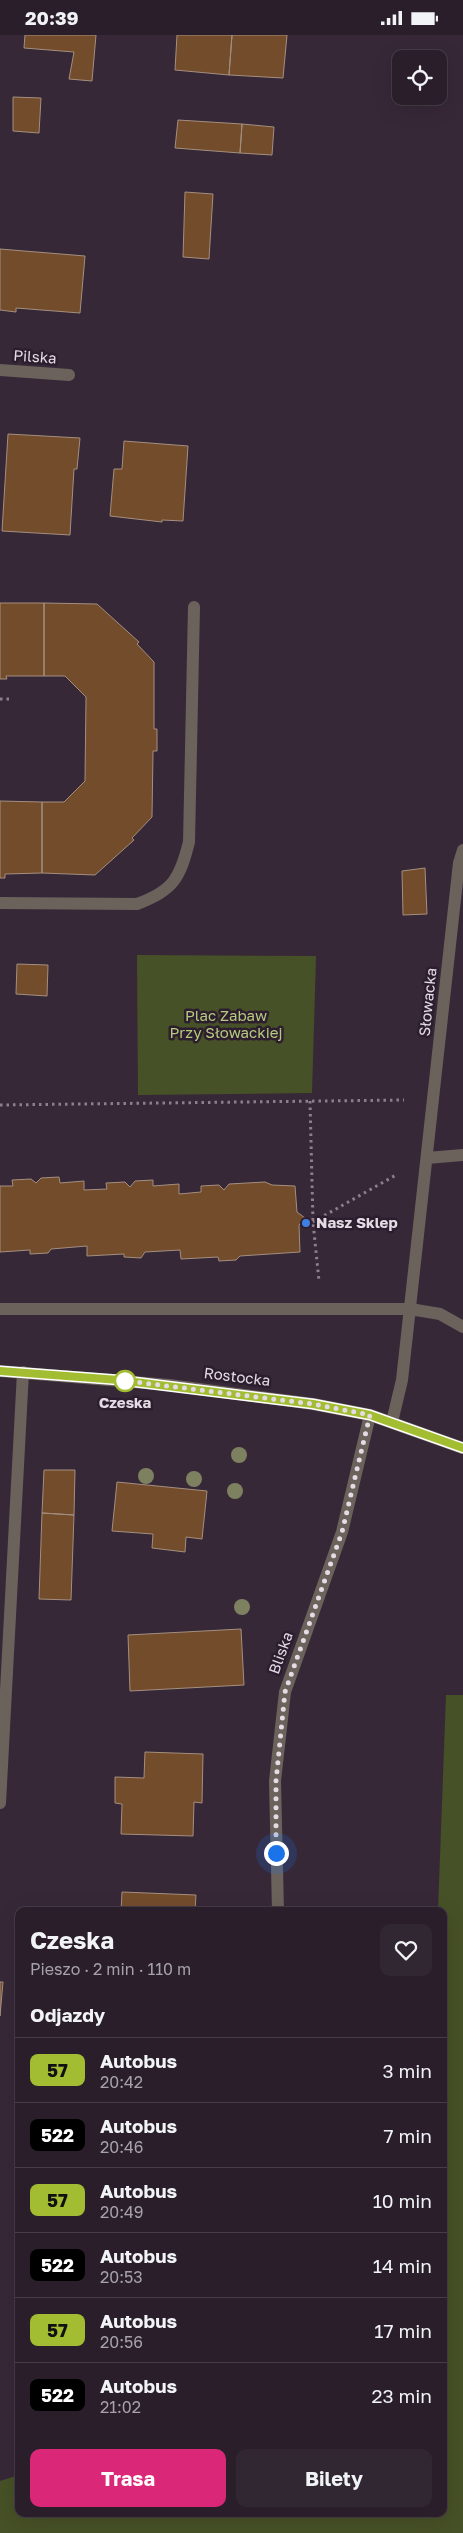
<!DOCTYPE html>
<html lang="pl">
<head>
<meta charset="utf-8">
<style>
	:root { --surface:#291e2a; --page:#312732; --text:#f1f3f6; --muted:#a5a2a8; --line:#453c47; --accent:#db2777 }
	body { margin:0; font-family:"Golos Text",sans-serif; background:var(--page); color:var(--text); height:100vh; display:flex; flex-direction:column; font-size:19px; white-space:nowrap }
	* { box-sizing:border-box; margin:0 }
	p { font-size:16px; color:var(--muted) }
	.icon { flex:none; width:28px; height:28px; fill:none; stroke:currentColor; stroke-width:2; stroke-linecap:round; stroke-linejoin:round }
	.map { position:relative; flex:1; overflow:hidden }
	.panel { position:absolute; left:15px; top:1872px; width:432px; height:610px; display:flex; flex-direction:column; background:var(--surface); border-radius:10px; box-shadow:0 5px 20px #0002,0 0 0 1px var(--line) }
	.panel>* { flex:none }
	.badge { padding:0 10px; border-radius:8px; font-size:18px; line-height:32px }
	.tools { position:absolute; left:392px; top:15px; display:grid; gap:10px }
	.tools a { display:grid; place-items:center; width:55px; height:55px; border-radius:10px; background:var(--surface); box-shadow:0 5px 20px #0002,0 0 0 1px var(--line); font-size:25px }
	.you { position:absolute; width:25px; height:25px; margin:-12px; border:4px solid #fff; border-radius:50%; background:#1a73e8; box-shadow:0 0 0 8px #1a73e833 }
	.map>.badge { position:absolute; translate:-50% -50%; box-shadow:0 0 0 2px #fff }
	h2 { padding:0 15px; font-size:19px; line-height:45px }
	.round { display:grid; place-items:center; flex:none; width:52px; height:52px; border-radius:10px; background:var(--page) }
	.summary { display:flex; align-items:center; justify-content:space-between; height:85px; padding:0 15px }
	h1 { font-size:24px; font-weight:700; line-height:38px }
	.action { display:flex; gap:10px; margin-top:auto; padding:10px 15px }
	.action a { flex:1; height:58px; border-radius:10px; background:var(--accent); color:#fff; font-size:20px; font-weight:700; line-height:58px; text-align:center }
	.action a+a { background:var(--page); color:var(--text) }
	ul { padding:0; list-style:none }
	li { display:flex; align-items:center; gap:15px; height:65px; padding:0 15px; border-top:1px solid var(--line) }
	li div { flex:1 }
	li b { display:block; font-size:19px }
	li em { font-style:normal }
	li .badge { min-width:55px; font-weight:700; text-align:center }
	.status { display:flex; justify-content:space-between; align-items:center; height:35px; padding:0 25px; background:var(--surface); direction:ltr }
	.status svg { height:14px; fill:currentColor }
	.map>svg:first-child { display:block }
	.green { fill:#475127 }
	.building { fill:#734c2c; stroke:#a48f7f }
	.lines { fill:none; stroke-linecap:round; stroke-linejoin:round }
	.path { stroke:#8c808d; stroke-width:3; stroke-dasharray:2.5 4; stroke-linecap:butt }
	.minor { stroke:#6c625c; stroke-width:12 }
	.tree { fill:#7d815f }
	.line-casing { stroke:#fff; stroke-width:11 }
	.line { stroke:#a2bd31; stroke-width:8 }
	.walk { stroke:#e4dbe5; stroke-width:5; stroke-dasharray:0 9 }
	.shop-dot { fill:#3f7fe0; stroke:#2c1e2e; stroke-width:2 }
	.stop-dot { fill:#fff; stroke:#a2bd31; stroke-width:2.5 }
	.labels { text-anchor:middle; stroke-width:5; stroke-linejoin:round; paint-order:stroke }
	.street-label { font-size:15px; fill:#e4dbe5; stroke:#2c1e2e }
	.park-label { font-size:15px; fill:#b6ca7f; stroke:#2c1e2e }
	.poi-label { font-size:15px; font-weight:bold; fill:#e4dbe5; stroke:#2c1e2e; text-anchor:start }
	.stop-label { font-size:15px; font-weight:bold; fill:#e4dbe5; stroke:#2c1e2e }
</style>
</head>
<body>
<div class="status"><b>20:39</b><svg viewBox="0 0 49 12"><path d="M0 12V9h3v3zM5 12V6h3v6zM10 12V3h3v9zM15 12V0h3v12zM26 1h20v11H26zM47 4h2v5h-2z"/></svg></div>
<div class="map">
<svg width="463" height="2498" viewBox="0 0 463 2498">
	<rect width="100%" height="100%" fill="#372838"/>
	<!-- green -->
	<path class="green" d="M137 920 316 921 312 1058 138 1060Z
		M446 1660H463V2498H0V2446L19 2440V2479H444V1876H438Z"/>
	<!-- building -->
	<path class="building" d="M25 0H96L92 46 69 44 74 17 24 13Z
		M177 0H232L229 40 175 35Z
		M232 0H287L283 43 229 40Z
		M13 62 41 63 39 98 13 96Z
		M178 85 242 89 240 118 175 113Z
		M242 89 274 92 272 120 240 118Z
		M185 157 213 159 209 224 183 222Z
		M0 214 85 221 80 278 16 273V277L0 275Z
		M8 399 80 403 77 434H74L70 500 2 496Z
		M124 406 188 411 183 486 162 485V487L110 481 114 434H122Z
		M0 568H44V641H6L7 644H0Z
		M44 568 97 569 139 607 137 609 154 627V694H157V716H153L152 782 132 803 134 805 95 840 42 838V767H64L85 746 86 662 65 641H44Z
		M0 766 42 767V838L5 839V843H0Z
		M425 833 427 879 403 880 402 836Z
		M17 929 48 930 47 961 16 959Z
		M59 1142 60 1148 84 1146V1155L107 1154 106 1148 125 1147 130 1152 135 1146 153 1145V1151L179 1149V1159L201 1157V1151L219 1150 224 1155 229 1149 265 1147 272 1150 295 1151 297 1177 305 1183 299 1190 300 1217 240 1221 236 1225 219 1226 218 1222 181 1224 180 1215 145 1217 141 1223 124 1222V1219L87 1221V1211L51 1214 48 1218 30 1219V1215L0 1217V1151H13L12 1145 31 1144 36 1148 41 1143Z
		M44 1435H75L74 1480 42 1478Z
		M117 1447 207 1456 202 1504 186 1502 185 1517 152 1513 153 1499 112 1496Z
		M42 1478 74 1480 71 1565 39 1564Z
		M241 1594 244 1650 130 1656 128 1600Z
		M145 1717 203 1719 202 1768 194 1767 193 1801 121 1799 122 1769 115 1768V1742L144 1743Z
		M122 1857 196 1860 195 1876H121Z
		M0 1947H3L0 1981Z"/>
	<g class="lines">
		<!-- path -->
		<path class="path" d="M0 664H11
			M310 1066 313 1187 319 1246
			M0 1070 404 1065
			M313 1187 396 1140"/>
		<!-- minor -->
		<path class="minor" d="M0 335 69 340
			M0 868 137 869C173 856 180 843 189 807L194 572
			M427 1123 463 1120
			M0 1274H410L440 1279 463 1292
			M0 1336 169 1350 313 1369 370 1380 463 1413
			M392 1387 402 1345 459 828 463 815
			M0 1768 23 1337
			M278 1876 275 1746 285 1657 342 1497 370 1380"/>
	</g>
	<!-- trees -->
	<g class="tree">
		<circle cx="239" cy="1420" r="8"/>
		<circle cx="146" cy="1441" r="8"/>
		<circle cx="194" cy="1444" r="8"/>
		<circle cx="235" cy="1456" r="8"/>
		<circle cx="242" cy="1572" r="8"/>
	</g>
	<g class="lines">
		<!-- line casing -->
		<g class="line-casing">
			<path id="line" d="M0 1336 119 1345 313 1369 370 1380 463 1413"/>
		</g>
		<!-- line -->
		<use href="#line" class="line"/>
		<!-- walk -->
		<path class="walk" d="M125 1346 119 1345 313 1369 370 1380 342 1497 285 1657 276 1746V1818"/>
	</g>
	<!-- markers -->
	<circle class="shop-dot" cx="306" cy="1188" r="5"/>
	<circle class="stop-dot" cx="125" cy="1346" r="10"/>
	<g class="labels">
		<!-- street labels -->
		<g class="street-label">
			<text transform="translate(35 322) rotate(4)" y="5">Pilska</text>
			<text transform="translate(428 967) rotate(-84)" y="5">Słowacka</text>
			<text transform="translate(237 1342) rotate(7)" y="5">Rostocka</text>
			<text transform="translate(281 1618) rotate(-70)" y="5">Bliska</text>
		</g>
		<!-- park labels -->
		<g class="park-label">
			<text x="226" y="986">Plac Zabaw<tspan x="226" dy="17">Przy Słowackiej</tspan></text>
		</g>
		<!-- poi labels -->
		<g class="poi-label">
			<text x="316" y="1193">Nasz Sklep</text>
		</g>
		<!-- stop labels -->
		<g class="stop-label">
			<text x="125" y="1373">Czeska</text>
		</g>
	</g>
</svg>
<div class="tools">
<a><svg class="icon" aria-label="locate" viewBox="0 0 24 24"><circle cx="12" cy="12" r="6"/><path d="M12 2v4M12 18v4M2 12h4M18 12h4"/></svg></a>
</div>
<div class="you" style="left:276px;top:1818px"></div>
<section class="panel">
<div class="summary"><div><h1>Czeska</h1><p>Pieszo · 2 min · 110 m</p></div><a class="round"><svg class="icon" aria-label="heart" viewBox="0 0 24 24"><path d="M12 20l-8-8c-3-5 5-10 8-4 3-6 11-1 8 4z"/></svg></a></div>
<h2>Odjazdy</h2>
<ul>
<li><span class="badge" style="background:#a2bd31;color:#111">57</span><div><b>Autobus</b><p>20:42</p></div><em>3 min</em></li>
<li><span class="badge" style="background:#000;color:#fff">522</span><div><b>Autobus</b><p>20:46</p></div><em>7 min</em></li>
<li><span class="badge" style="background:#a2bd31;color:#111">57</span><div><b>Autobus</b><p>20:49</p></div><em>10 min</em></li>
<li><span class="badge" style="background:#000;color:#fff">522</span><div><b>Autobus</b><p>20:53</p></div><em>14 min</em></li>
<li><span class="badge" style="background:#a2bd31;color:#111">57</span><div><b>Autobus</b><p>20:56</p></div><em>17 min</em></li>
<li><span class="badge" style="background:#000;color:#fff">522</span><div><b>Autobus</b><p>21:02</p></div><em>23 min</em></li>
</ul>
<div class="action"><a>Trasa</a><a>Bilety</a></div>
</section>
</div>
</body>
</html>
